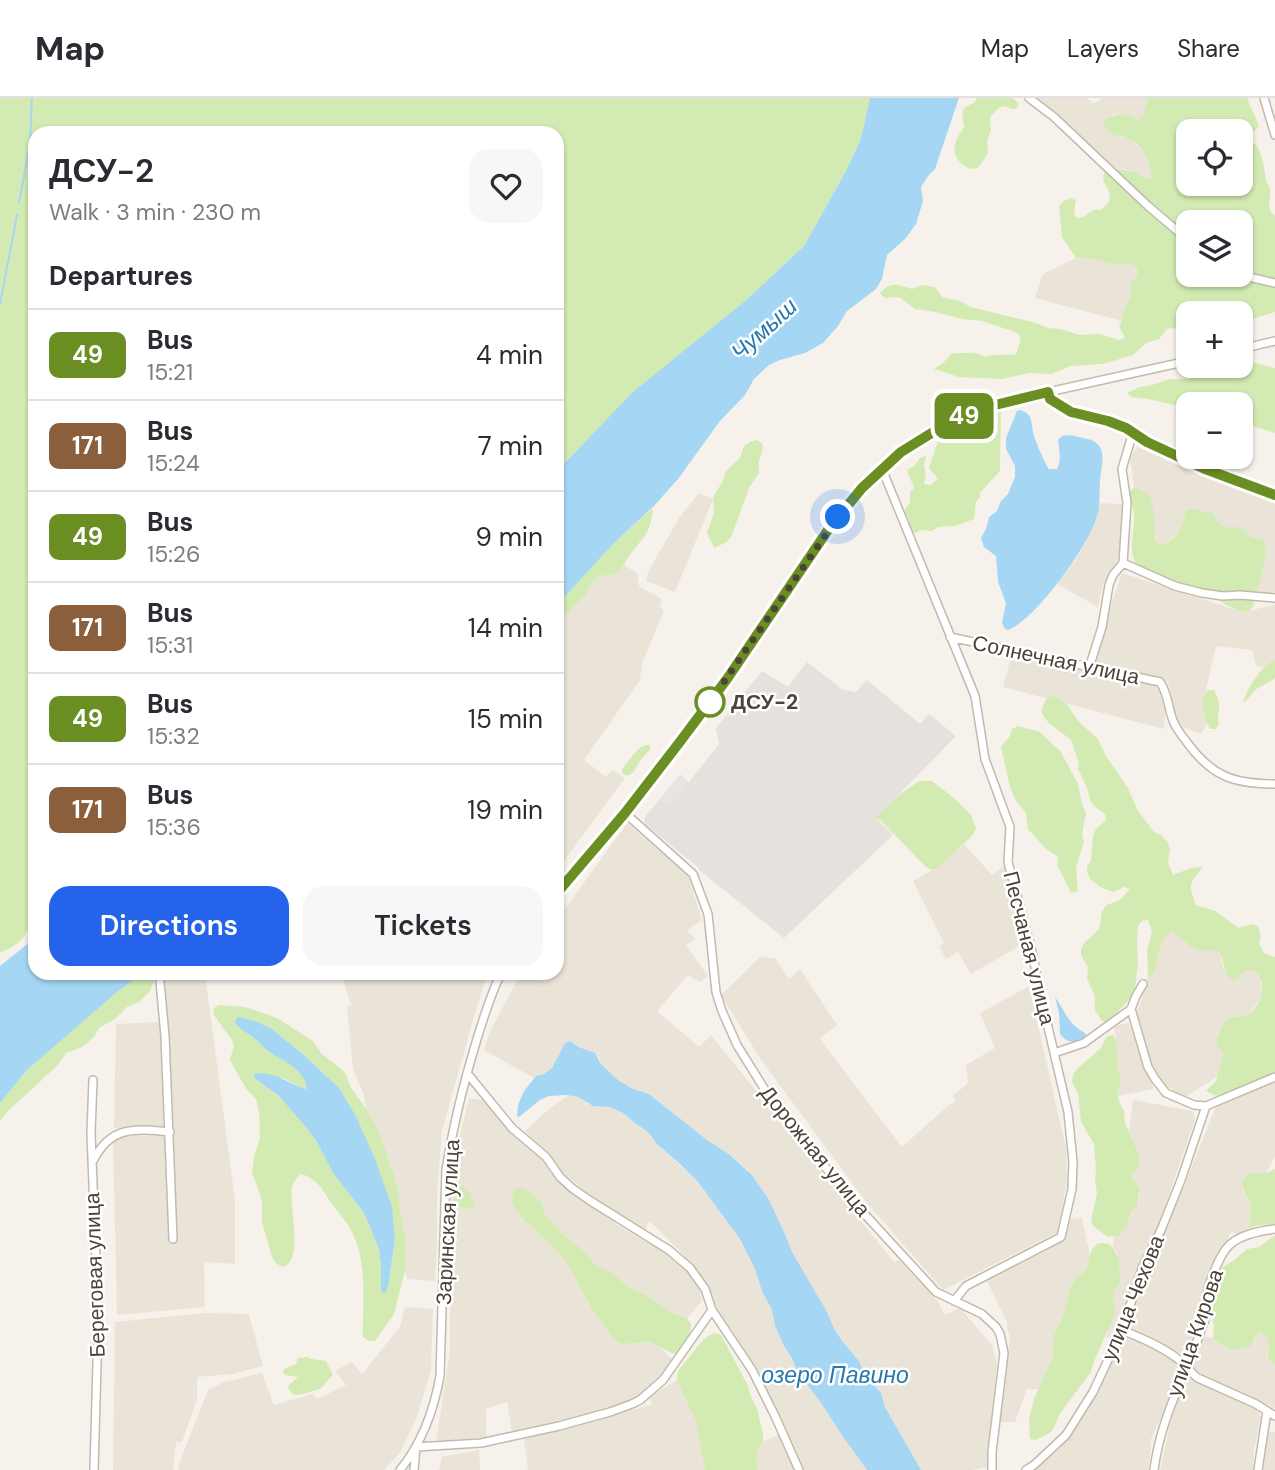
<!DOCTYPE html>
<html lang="en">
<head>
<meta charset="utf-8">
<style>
	:root { --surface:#fff; --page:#f7f7f7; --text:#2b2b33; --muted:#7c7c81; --line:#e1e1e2; --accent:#2563eb }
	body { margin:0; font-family:"DM Sans",sans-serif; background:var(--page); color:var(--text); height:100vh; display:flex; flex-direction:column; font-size:26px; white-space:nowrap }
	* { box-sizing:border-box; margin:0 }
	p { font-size:23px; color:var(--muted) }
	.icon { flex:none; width:38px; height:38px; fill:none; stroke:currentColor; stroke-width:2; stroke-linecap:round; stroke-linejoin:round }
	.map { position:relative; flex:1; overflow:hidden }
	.sheet { position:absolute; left:28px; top:28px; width:536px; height:854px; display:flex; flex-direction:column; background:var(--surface); border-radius:21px; box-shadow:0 2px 5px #0004 }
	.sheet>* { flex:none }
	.badge { padding:0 14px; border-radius:10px; font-size:24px; line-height:46px }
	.fabs { position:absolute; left:1176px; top:21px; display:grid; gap:14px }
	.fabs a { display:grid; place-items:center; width:77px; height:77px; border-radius:14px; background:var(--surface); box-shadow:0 2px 5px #0004; font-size:35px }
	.you { position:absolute; width:35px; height:35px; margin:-18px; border:5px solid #fff; border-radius:50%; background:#1a73e8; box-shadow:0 0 0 10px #1a73e833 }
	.map>.badge { position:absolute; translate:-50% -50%; box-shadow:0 0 0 4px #fff }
	h2 { padding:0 21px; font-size:26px; line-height:63px }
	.round { display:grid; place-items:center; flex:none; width:74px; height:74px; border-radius:21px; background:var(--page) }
	.summary { display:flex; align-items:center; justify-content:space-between; height:119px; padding:0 21px }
	h1 { font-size:33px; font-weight:600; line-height:52px }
	.button { display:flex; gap:14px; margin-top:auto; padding:14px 21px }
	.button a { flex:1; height:80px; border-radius:21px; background:var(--accent); color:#fff; font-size:28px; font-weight:600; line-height:80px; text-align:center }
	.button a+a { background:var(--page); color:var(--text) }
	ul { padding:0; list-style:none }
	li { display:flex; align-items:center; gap:21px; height:91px; padding:0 21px; border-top:2px solid var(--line) }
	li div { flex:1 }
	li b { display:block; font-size:26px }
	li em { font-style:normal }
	li .badge { min-width:77px; font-weight:700; text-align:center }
	header { display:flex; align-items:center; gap:42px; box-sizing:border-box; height:98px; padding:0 35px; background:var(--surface); border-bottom:2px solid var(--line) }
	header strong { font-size:33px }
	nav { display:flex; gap:38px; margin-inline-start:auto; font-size:24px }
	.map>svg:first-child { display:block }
	.residential { fill:#eae4d8 }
	.industrial { fill:#e6e1dc }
	.green { fill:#d3ebb2; fill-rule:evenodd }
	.parking { fill:#e7e5e2 }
	.water { fill:#a5d7f4 }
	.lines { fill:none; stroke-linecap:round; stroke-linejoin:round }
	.stream { stroke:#a5d7f4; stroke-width:2 }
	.minor-casing { stroke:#c2baac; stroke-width:10 }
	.minor { stroke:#fff; stroke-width:7 }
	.line-casing { stroke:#fff; stroke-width:16 }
	.line { stroke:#6b8e23; stroke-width:10 }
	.walk { stroke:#4b4338; stroke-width:7; stroke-dasharray:0 12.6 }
	.stop-dot { fill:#fff; stroke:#6b8e23; stroke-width:3.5 }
	.labels { text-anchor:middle; stroke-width:5; stroke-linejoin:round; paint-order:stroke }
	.street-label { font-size:21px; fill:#4b4338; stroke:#fff }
	.stop-label { font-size:21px; font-weight:bold; fill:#4b4338; stroke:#fff; text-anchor:start }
	.water-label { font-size:23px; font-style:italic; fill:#2878ac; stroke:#fff }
</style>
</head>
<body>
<header>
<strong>Map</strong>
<nav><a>Map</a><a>Layers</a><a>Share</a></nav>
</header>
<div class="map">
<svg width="1275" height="1372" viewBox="0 0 1275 1372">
	<rect width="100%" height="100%" fill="#f6f2eb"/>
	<!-- residential -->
	<path class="residential" d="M1034 0H1087L1093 5 1098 4 1101 0H1148L1142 20 1137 23 1126 17 1113 16 1117 38 1130 41 1144 54 1150 66 1152 79 1146 81 1136 74 1115 70 1060 19Z
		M1076 160 1095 161 1116 167 1129 166 1135 168 1138 174 1137 180 1132 196 1122 215V223L1035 200 1043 176Z
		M1137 349 1275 402V494L1268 496 1256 493 1264 468 1265 448 1241 431 1235 429 1224 430 1219 426 1181 432 1167 445 1162 447 1157 444 1153 428V410L1144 394 1134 389 1130 359Z
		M699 395 713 401 675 494 646 483 648 474 679 420Z
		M1100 405 1123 406V433L1117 465 1103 486 1098 509 1057 486 1077 460 1094 428Z
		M624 467 637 475 639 488 662 501 660 509 664 512 642 566 640 582 584 662 606 679 613 672 625 680 561 767 556 764V611L559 610 561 607 557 602V588L558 584 556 579 557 538 564 517 585 498 593 483 602 478 616 476Z
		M1122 475 1242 514 1275 507V562L1264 569 1256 568 1252 552 1216 548 1202 610 1203 616 1207 625 1201 636 1178 627 1168 584 1094 566 1106 522Z
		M1012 555 1159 589 1166 605 1164 631 1003 589Z
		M627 725 688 777 702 822 687 832 695 841 686 847 708 878 700 884 688 877 657 913 699 949 711 937 894 1164 899 1162 938 1204 945 1217 960 1210 992 1247 997 1264 987 1369 973 1372H921L885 1309 879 1293 866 1278 859 1263 843 1244 835 1231 826 1212 792 1154 785 1136 765 1096 747 1071 730 1057 707 1042 649 996 631 990 618 982 601 966 599 959 573 945 565 947 552 970 544 976 537 978 534 980 484 952 490 933 521 875H556L557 822Z
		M964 746 992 777 1004 768 1025 845 971 876 958 854 946 861 939 848 944 845 913 783 941 767Z
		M1171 833 1177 836 1189 847 1202 852H1215L1220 855 1224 873 1240 875 1246 872H1252L1260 880 1262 893 1261 899 1250 915 1244 918 1231 920 1222 930 1220 937 1216 942 1223 958 1218 978 1184 1000 1160 983 1147 961 1140 933 1137 912 1141 904 1148 879 1154 875 1162 843Z
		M760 859 775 860 789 881 800 871 837 927 820 941 902 1049 949 1007 956 1004 953 998 968 985 966 967 995 950 980 915 1029 888 1066 1050 1067 1080 1058 1134 943 1192 867 1105 761 962 721 897Z
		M183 875H205L235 1102V1166L204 1164 205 1209 117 1217 113 1044 123 1038 167 1037 168 1143H175V1072L171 995 163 882Z
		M341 875H488L475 915 442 1033 437 1098V1148L435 1183 407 1181 405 1172 406 1140 401 1119 398 1089 380 1035 366 1011 364 997 353 972 347 909 351 907Z
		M161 924 166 1029 114 1030 116 926Z
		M1129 925 1154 991 1118 998 1121 979 1117 965 1118 954 1114 928Z
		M1275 984V1058L1266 1075 1249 1076 1242 1091 1251 1109 1248 1130 1241 1137 1231 1134 1203 1195 1205 1209 1187 1258 1127 1230 1142 1181 1179 1100 1216 1009Z
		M569 997 578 999 588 1006 615 1010 623 1015 635 1025 648 1034 657 1046 698 1084 740 1141 755 1171 762 1193 772 1212 775 1228 784 1248 792 1260 797 1273 821 1305 846 1343 867 1372H802L769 1297 731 1230 728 1231 701 1178 681 1154 649 1123 645 1132 596 1102 555 1068 550 1058 525 1033 549 1011Z
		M469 1000 483 1002 510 1033 536 1054 551 1075 572 1094 602 1115 617 1127 676 1161 691 1176 699 1191 702 1203 687 1220 671 1214 648 1198 628 1189 614 1176 595 1166 583 1152 564 1137 546 1118 542 1106 515 1111 524 1122 553 1149 567 1165 593 1213 613 1240 624 1246 649 1244 654 1246 661 1250 673 1262 658 1282 642 1295 631 1303 596 1314 512 1333 507 1304 486 1311V1339L436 1343 450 1253V1133L452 1071Z
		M1133 1002 1193 1013 1195 1022 1158 1128 1142 1162 1114 1242 1106 1239 1109 1226 1115 1216 1113 1194 1117 1154 1113 1150 1114 1140 1119 1138 1129 1124 1131 1113 1137 1110 1140 1098V1091L1131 1078 1136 1049 1129 1033Z
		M1082 1120 1090 1158 1086 1172 1075 1181 1070 1192 1063 1218 1054 1237 1053 1257 1045 1277 1039 1291H1027L1015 1324H1000L1010 1239 1006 1227 1008 1226 986 1181 1045 1153 1064 1142 1070 1121Z
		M405 1209 433 1211 431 1272 417 1319 400 1355 384 1372H179L178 1368 208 1292 224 1284 262 1275 274 1307 313 1296 317 1301 346 1287 335 1273 352 1264 362 1276 400 1229Z
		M205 1215 249 1216 263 1268 233 1276 197 1279V1301L182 1344H176L173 1372H113L115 1224Z
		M1261 1234 1266 1237 1269 1244 1267 1256 1272 1266 1275 1267V1310L1200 1279 1201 1275 1192 1271 1203 1238 1213 1240 1225 1249 1254 1244 1255 1238Z
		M1123 1236 1177 1262 1182 1273 1151 1341 1149 1372H1034L1057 1353 1079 1325 1102 1284Z
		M1188 1280 1255 1311 1261 1319 1254 1353 1253 1372H1160L1173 1313Z
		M677 1282 695 1321 705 1372H528L524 1340 593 1324 652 1306 649 1299Z
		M1269 1334H1275V1372H1263Z
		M780 1336 795 1372H758L756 1358 759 1348 763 1344Z
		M479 1352 480 1372H439L442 1359Z"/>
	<!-- industrial -->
	<path class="industrial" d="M807 564 843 592 856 594 867 582 920 626 929 616 956 638 876 720 893 737 784 840 699 772V770L645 726 644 720 660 701 670 707 689 684 719 646 716 630 762 573 788 589Z"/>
	<!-- green -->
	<path class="green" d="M0 0H870L861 40 847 71 804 148 745 203 692 247 583 346 557 373 556 35H35V824L30 827C23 844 16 847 0 855Z
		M976 0H1011L1014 1 1019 6 1016 11H1011L1005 8 999 10 990 19 991 32 987 43 988 55 978 70 970 71C948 59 952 47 964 29L962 16 964 10 975 4Z
		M1148 0H1247L1259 28 1255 33 1241 36V33H1188V86H1241V55L1244 45 1250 42C1253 44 1256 47 1258 50 1262 57 1265 74 1266 82 1268 88 1270 86 1270 92 1271 103 1265 110 1275 118V214L1252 221H1241V215H1188V232L1172 230 1167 231 1159 241 1146 245 1133 257 1103 266 1070 268 1052 276 1029 275 1002 281 959 279 934 271 944 264 952 255C967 256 972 252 985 259 998 255 1004 258 1016 256L1020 244V238L1015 234 982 223 962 221 935 214 915 211 899 199 885 200 880 196C888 183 900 187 912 191L922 187 935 189 942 199 960 203 971 209 1036 225 1048 230 1061 231 1080 237 1100 236 1119 242 1125 240 1119 228 1122 223V215L1132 196 1130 190 1132 183 1137 180 1138 174 1135 168 1129 166 1116 167 1095 161 1076 160 1062 139 1059 108 1064 103 1070 100 1076 102 1074 114 1076 120C1085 120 1085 117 1092 113 1100 109 1096 115 1104 109 1115 102 1108 90 1103 82L1104 75 1109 70 1136 74 1146 81 1152 79C1150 64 1144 48 1129 41 1116 35 1108 41 1103 23 1114 16 1125 14 1137 22L1142 20ZM1188 124H1241V177H1188Z
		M1251 264 1275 270V335L1241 325V306H1188V310L1148 301 1132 299 1127 295 1139 289 1152 287 1170 281H1188Z
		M1001 311 1000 373 980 395V399L976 404 974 421 955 428 938 429 932 433 921 432 916 435 910 433 909 421 905 416V412L910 404V394L914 390 907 372 914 368 920 360 926 358 924 367 926 377 924 386 930 387 938 381 929 370 939 340Z
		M756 342 762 345 763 350 759 363V375L749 390 731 439 727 444 714 450 707 435 714 415 713 401 715 395 722 385 726 373 740 360 744 348 750 344Z
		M1134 389 1145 394 1149 398 1153 410 1155 439 1157 444 1162 447C1179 440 1182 429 1186 413L1192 411 1212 415C1227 440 1225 423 1242 431 1243 432 1251 438 1252 439 1255 440 1260 441 1264 442 1270 465 1256 487 1253 509L1248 514C1232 514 1221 502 1208 495 1201 491 1193 492 1186 489 1170 483 1156 472 1139 470 1126 455 1135 434 1134 415 1133 408 1129 402 1130 394Z
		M653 410C651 432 646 437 632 454 626 461 623 470 616 476L601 478 593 483 585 498 564 518 557 538V507L615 444Z
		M1275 562V580C1269 585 1261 587 1255 592 1251 596 1249 601 1243 604 1248 590 1260 568 1275 562Z
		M1208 592H1214C1216 596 1219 601 1219 606 1220 614 1216 618 1219 626L1216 631H1210C1203 618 1198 605 1208 592Z
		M1053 598 1059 600 1068 608 1078 623 1098 641 1106 658 1128 690 1138 713 1154 734 1161 737 1167 743 1170 750 1168 765 1173 777 1191 770 1203 769C1189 787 1188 785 1196 807L1215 813 1239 830 1251 826 1258 828 1261 840 1259 846 1264 855 1275 859V978L1216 998 1206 993 1216 983 1223 958 1221 952 1217 948 1216 942C1221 936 1221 927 1227 922 1233 918 1242 920 1249 916 1259 908 1266 892 1260 880 1258 877 1255 874 1252 872 1245 872 1241 874 1238 881L1232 882C1222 874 1225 865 1220 855 1212 851 1205 854 1196 851 1186 847 1180 838 1171 833L1162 843 1154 875 1148 879 1147 853 1152 833 1148 822 1142 823 1138 828 1137 841 1138 866 1134 897 1108 924 1102 923 1095 912V898L1087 881 1088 869 1081 857V851L1085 844 1099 831 1102 813 1107 807 1120 802 1130 791 1124 789 1113 794 1100 789 1090 781 1087 774V768L1091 763 1093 737 1096 731 1106 722 1105 716 1095 709 1091 704 1087 690 1078 671 1079 665 1071 642 1049 625 1044 619 1041 612 1047 600Z
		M1018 628 1040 634 1061 654 1078 686 1082 706 1086 715 1082 737 1084 744 1076 770 1078 793 1071 795 1057 767 1058 759 1045 750 1028 731 1026 715 1016 703 1010 689 1001 649 1010 638 1012 631Z
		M646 647H649L651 649C648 656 644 657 640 663 637 667 635 675 629 677 628 678 625 677 623 677L622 671 638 651Z
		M919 683H932L954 700 971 717 976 731C972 740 967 742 960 749 951 758 944 767 932 772L926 769 880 722 875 720 898 698Z
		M143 875H164L162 879 154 884 150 893 139 904 127 909 115 921 99 930 94 939 82 949 66 955 58 967 8 1013 0 1023V1005L27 972 117 893Z
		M219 907 245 909 277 920 313 943 321 955 342 972 346 976 350 988 366 1011 380 1035 398 1089 401 1119 406 1140 405 1172 394 1216 375 1243H369L363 1239C362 1201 369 1161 348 1127 343 1119 336 1112 331 1105 323 1092 316 1079 300 1076 298 1079 295 1082 293 1086 286 1103 307 1163 282 1169L276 1165 272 1159 262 1124V1103L252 1074 254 1059 260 1040 259 1015 256 1001 247 992 233 968 230 961 234 949 232 942 213 916 214 910ZM240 919 258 924 272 931 304 957 339 990 355 1016 384 1087 395 1142 388 1189 381 1191V1168L379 1151 364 1115 333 1075 318 1046 309 1033 279 998 254 980 285 981 305 992 307 990C303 970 284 963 268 953 263 950 261 945 256 942 249 935 241 933 235 925Z
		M1113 937 1116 942 1118 954 1117 965 1121 979 1118 998 1119 1003 1124 1013 1125 1025 1139 1056V1069L1131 1078 1140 1091 1137 1110 1131 1113 1127 1129 1122 1133 1120 1138 1108 1139 1093 1128 1091 1122 1097 1096 1095 1083 1096 1071 1094 1046 1081 1024 1078 996 1072 984 1073 977 1076 972 1101 950 1107 938Z
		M1275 1071V1126L1259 1127 1248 1130C1249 1123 1252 1113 1250 1107 1246 1094 1236 1088 1249 1075H1266Z
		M462 1088 472 1097 471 1101 475 1107 473 1110 470 1111 459 1109 457 1111H453L455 1096Z
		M518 1090H524L534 1097 542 1106 546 1118 564 1137 583 1152 595 1166 614 1176 628 1189 648 1198 671 1214 687 1220 691 1226 690 1238 680 1252 675 1256 669 1254 654 1246 649 1244 624 1246 618 1244 613 1240 593 1213 567 1165 553 1149 524 1122 515 1111 512 1105 513 1093Z
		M1274 1138H1275V1267L1268 1262C1267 1251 1273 1241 1261 1234L1255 1238 1251 1248C1230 1253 1230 1253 1213 1240L1214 1228 1209 1208 1213 1201 1212 1189 1221 1170 1233 1163 1247 1151 1259 1149Z
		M1102 1145 1109 1146 1113 1150 1119 1161 1120 1184 1113 1194 1115 1216 1095 1261 1091 1274 1059 1317 1054 1330 1050 1335 1036 1342 1030 1341 1029 1321 1034 1301 1053 1258 1054 1237 1063 1218 1070 1192 1075 1181 1086 1172 1092 1151 1097 1146Z
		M715 1235 721 1237 748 1288 751 1299 757 1310 763 1336V1344C755 1352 756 1361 758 1372H705L695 1321 677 1283C676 1271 684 1266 690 1258 699 1248 702 1239 715 1235Z
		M307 1259 312 1261 326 1263 333 1277C321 1289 327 1289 310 1294 303 1296 300 1298 292 1296L288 1290 289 1287 298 1279 286 1277 283 1274 284 1271 296 1266 298 1260Z"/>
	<!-- parking -->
	<path class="parking" d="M680 676 689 684 669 708 660 701Z"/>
	<!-- water -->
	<path class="water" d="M870 0H959L935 71 928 78 921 89 923 103 916 126 905 141 887 157 882 181 876 191 847 213 838 228 823 245 805 255 780 262 769 267 754 281 745 297 720 323 678 381 653 409 615 444 557 507V373L633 294 745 203 804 148 847 71 861 40Z
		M1019 312C1033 315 1031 323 1033 334 1034 340 1045 366 1049 371H1057C1062 362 1059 352 1058 342L1062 338C1069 336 1076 338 1083 340 1086 341 1090 341 1093 343 1108 351 1101 368 1100 382 1099 398 1101 408 1095 424 1086 451 1034 523 1008 532L1005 531 1002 525 1006 505 998 484 996 458 984 449 981 440 986 431 989 419 997 413 1001 403 1008 396 1015 379V368L1006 351V340L1017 313Z
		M35 840V875H143L117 894 27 972 0 1005V868Z
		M1055 899C1062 908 1067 922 1076 929 1079 932 1083 933 1086 936L1085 941C1074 944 1067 946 1060 936L1059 915Z
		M237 919H240L258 924 272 931 304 957 339 990 355 1016 375 1061 392 1109 395 1142 388 1189 385 1195 382 1194 381 1191V1168L379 1151 364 1115 333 1075 318 1046 309 1033 279 998 254 980V976C273 972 287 985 305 991L307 990C303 970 283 963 268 953 263 950 261 945 256 942 249 935 241 933 235 925Z
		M570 943 579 949 595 955 601 966 618 982 631 990 649 996 707 1042 730 1057 751 1076 768 1100 785 1136 792 1154 826 1212 835 1232 843 1244 859 1263 866 1278 881 1295 885 1309 921 1372H867L846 1343 821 1305 797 1273 792 1260 784 1248 775 1228 772 1212 762 1193 755 1171 740 1141 698 1084 681 1067 657 1046 648 1034 635 1025 623 1015 610 1009 593 1008 578 999 567 997 549 998 540 1002 519 1019 517 1018 518 1007 524 993 536 978 544 976 552 970 565 945Z"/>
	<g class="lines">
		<!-- stream -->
		<path class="stream" d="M19 105 30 46 32 0
			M0 206 17 117"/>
		<!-- minor casing -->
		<g class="minor-casing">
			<path id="minor" d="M1029 0 1054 19 1148 108 1188 142
				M1264 0 1275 37
				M1241 173 1253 180 1275 185
				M1241 251 1275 243
				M1048 294 1050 301 1071 314 1108 323 1126 330 1147 344 1205 371 1275 397
				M1133 334 1122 371 1127 405 1123 465 1175 488 1202 495 1223 498 1240 497 1275 500
				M882 371 975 598 985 661 1010 729 1008 764 1033 858 1039 891 1068 1014 1073 1064 1072 1091 1061 1139 966 1188 954 1203
				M950 539 1160 584C1169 597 1168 612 1174 625 1177 631 1182 638 1186 643 1211 678 1233 686 1275 686
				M1089 570 1102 529 1109 487 1113 477 1123 465
				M625 715 693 776 708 816 716 894 722 913 737 947 770 1000 849 1099 936 1194 982 1216 996 1229 1000 1236 1004 1255 992 1354V1372
				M556 774 567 782
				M556 796 625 715 727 581 830 429 862 390 887 366 901 354 943 328 972 314 1003 304 1188 263
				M160 884 165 938 173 1141
				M1143 886 1136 898 1131 911 1148 969 1155 981 1166 995 1194 1007 1206 1008 1275 979
				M1054 955 1084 945 1131 911
				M467 975 512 1030 546 1059 560 1079 572 1090 589 1102 669 1152 690 1170 705 1191 712 1212 752 1272 775 1318 799 1372
				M93 982 91 1035 97 1188 98 1231 94 1372
				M93 1063C110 1028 135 1030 170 1034
				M1122 1232C1141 1240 1161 1248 1178 1261 1186 1266 1190 1275 1198 1280L1256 1306 1275 1318
				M400 1372C422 1345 434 1312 440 1278L446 1072C453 1028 464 984 477 941 484 918 491 896 501 875
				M414 1372 416 1349 481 1345 559 1328 610 1314 632 1306 640 1302 663 1282 712 1212
				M1026 1372 1034 1367 1066 1337 1093 1294 1122 1232 1143 1168 1161 1132 1181 1082 1206 1008
				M1154 1372C1161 1315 1189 1272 1206 1218 1208 1209 1206 1200 1208 1191 1211 1180 1219 1160 1226 1151 1236 1137 1259 1133 1275 1131
				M1258 1372 1267 1313"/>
		</g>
		<!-- minor -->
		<use href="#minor" class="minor"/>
	</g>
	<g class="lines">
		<!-- line casing -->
		<g class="line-casing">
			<path id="line" d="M556 796 625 715 679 645 727 581 830 429 862 390 901 354 943 328 972 314 987 309 1048 294 1050 301 1071 314 1108 323 1126 330 1147 344 1205 371 1275 397"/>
		</g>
		<!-- line -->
		<use href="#line" class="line"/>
		<!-- walk -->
		<path class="walk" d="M710 604 838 419"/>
	</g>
	<!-- markers -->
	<circle class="stop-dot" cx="710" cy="604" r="14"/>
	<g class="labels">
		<!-- street labels -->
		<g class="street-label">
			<text transform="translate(1056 562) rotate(12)" y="7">Солнечная улица</text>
			<text transform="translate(1029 850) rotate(76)" y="7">Песчаная улица</text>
			<text transform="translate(815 1053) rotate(51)" y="7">Дорожная улица</text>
			<text transform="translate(448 1124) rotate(-87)" y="7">Заринская улица</text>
			<text transform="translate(95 1177) rotate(-92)" y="7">Береговая улица</text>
			<text transform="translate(1133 1200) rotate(-68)" y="7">улица Чехова</text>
			<text transform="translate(1195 1235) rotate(-71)" y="7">улица Кирова</text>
		</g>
		<!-- stop labels -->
		<g class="stop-label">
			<text x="731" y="611">ДСУ-2</text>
		</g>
		<!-- water labels -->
		<g class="water-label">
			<text transform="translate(764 231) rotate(-42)" y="8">Чумыш</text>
			<text x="835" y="1285">озеро Павино</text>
		</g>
	</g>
</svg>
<div class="fabs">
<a><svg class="icon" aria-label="locate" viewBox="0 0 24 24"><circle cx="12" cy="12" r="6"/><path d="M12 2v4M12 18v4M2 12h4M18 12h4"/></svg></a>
<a><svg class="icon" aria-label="layers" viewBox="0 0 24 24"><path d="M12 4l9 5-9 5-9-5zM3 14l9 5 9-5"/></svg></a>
<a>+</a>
<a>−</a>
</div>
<div class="you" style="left:838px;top:419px"></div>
<b class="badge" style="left:964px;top:318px;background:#6b8e23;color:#fff">49</b>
<section class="sheet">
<div class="summary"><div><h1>ДСУ-2</h1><p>Walk · 3 min · 230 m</p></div><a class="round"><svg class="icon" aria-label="heart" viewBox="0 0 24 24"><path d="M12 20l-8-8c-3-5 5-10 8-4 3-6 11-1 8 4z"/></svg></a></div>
<h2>Departures</h2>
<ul>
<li><span class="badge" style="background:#6b8e23;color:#fff">49</span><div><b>Bus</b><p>15:21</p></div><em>4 min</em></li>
<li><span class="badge" style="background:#8b5e3c;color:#fff">171</span><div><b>Bus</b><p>15:24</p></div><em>7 min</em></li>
<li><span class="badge" style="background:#6b8e23;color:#fff">49</span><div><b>Bus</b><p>15:26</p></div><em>9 min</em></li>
<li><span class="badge" style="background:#8b5e3c;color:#fff">171</span><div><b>Bus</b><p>15:31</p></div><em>14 min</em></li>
<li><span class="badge" style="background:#6b8e23;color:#fff">49</span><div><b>Bus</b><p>15:32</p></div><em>15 min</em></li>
<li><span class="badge" style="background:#8b5e3c;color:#fff">171</span><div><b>Bus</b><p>15:36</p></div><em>19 min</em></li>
</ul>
<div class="button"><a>Directions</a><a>Tickets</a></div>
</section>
</div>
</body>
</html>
